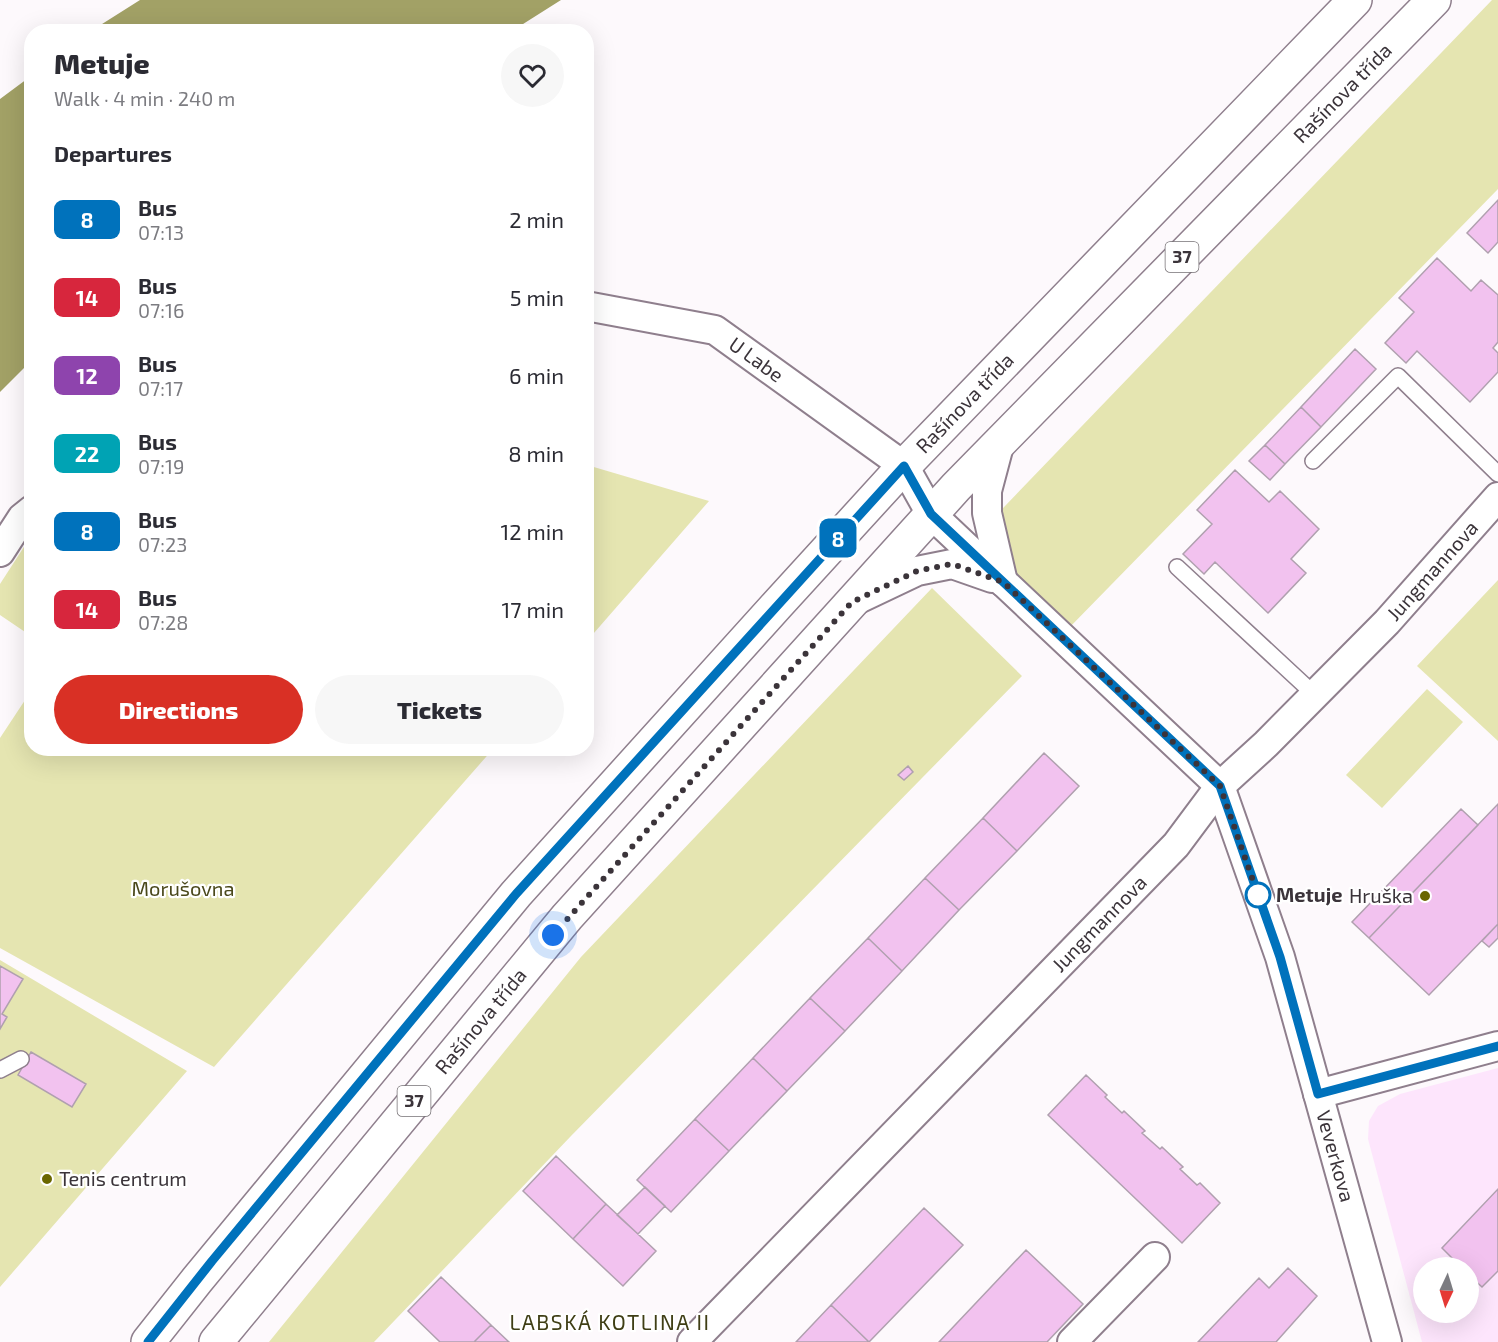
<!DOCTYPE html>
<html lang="en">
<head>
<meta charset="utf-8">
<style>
	:root { --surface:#fff; --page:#f7f7f7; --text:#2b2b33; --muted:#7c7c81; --accent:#d93025 }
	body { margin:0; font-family:"Exo 2",sans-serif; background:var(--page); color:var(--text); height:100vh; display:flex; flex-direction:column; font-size:22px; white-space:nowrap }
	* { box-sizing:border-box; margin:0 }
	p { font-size:20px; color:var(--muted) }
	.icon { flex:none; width:33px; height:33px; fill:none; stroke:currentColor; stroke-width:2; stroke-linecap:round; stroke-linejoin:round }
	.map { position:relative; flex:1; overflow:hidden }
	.panel { position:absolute; left:24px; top:24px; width:570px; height:732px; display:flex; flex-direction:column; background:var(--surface); border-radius:24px; box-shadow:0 6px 24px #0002 }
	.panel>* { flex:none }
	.badge { padding:0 12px; border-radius:9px; font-size:21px; line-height:39px }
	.needle { width:39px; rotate:184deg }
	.controls { position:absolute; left:1413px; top:1257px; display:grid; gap:12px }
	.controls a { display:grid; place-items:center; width:66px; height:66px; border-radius:50%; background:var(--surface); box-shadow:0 6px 24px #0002; font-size:30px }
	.you { position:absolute; width:30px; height:30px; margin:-15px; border:4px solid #fff; border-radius:50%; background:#1a73e8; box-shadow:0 0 0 9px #1a73e833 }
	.map>.badge { position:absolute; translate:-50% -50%; box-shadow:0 0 0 3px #fff }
	h2 { padding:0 30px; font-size:22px; line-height:54px }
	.round { display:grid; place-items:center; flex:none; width:63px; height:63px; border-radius:32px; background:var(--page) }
	.overview { display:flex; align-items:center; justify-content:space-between; height:102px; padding:0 30px }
	h1 { font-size:28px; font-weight:800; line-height:45px }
	.button { display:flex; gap:12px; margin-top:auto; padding:12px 30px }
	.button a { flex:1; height:69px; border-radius:36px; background:var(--accent); color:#fff; font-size:24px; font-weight:800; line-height:69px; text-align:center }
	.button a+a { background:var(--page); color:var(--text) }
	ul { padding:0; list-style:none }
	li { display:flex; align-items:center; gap:18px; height:78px; padding:0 30px }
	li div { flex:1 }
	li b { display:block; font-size:22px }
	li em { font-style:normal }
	li .badge { min-width:66px; font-weight:700; text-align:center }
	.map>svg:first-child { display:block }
	.built { fill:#fde5fc; fill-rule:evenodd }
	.green { fill:#e5e5b1 }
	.water { fill:#a2a166 }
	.building { fill:#f2c2ef; stroke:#b0a0af; stroke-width:1.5 }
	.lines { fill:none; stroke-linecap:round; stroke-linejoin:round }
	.lane-casing { stroke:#8f7f8d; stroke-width:18 }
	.street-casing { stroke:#8f7f8d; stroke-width:32 }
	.primary-casing { stroke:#8f7f8d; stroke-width:36 }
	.lane { stroke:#fff; stroke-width:15 }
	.street { stroke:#fff; stroke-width:28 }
	.primary { stroke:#fff; stroke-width:33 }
	.line-casing { stroke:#fff; stroke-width:14 }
	.line { stroke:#0072bc; stroke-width:9 }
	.walk { stroke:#3b343a; stroke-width:6; stroke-dasharray:0 10.8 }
	.stop-dot { fill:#fff; stroke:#0072bc; stroke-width:3 }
	.poi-dot { fill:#6a6700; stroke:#fff; stroke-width:2 }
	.labels { text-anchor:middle; stroke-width:4.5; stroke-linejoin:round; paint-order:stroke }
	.shield { fill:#fff; stroke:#767175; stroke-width:1.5 }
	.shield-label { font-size:18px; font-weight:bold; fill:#3b343a }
	.street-label { font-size:20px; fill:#3b343a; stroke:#fff }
	.park-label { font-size:20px; fill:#4a481b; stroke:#fff }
	.stop-label { font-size:20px; font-weight:bold; fill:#3b343a; stroke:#fff; text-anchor:start }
	.poi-label { font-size:20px; fill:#3b343a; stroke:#fff; text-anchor:end }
	.neighbourhood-label { font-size:21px; letter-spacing:1.5px; fill:#3f3e15; stroke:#fff }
</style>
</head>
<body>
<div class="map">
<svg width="1498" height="1342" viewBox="0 0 1498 1342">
	<rect width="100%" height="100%" fill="#fdf9fc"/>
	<!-- built -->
	<path class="built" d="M1498 1068V1342H1422L1368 1139 1369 1121 1378 1106 1400 1094ZM1424 1268H1468V1312H1424Z"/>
	<!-- green -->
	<path class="green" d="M1492 0H1498V189L1067 630 980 532Z
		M587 465 709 501 587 641 586 465Z
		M31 536V636L0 615V584Z
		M1498 580V741L1417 666Z
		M932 588 1022 676 571 1136 374 1342H269L581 957Z
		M1427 689 1463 722 1382 808 1346 775Z
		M31 691 32 748 493 749 214 1067 0 948V738Z
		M0 960 187 1071 0 1287Z"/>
	<!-- water -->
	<path class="water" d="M140 0H561L512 31H91Z
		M31 76V361L0 392V99Z"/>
	<!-- building -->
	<path class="building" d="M1498 200V242L1488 253 1467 233Z
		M1437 258 1471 291 1481 280 1498 295V342L1493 348 1498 353V372L1470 402 1417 351 1406 363 1385 343 1414 312 1399 298Z
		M1355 349 1376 369 1321 427 1301 407Z
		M1301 407 1321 427 1285 464 1265 445Z
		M1265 445 1285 464 1270 480 1249 461Z
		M1235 470 1269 502 1280 491 1319 529 1291 559 1306 573 1268 613 1215 562 1204 574 1183 554 1212 524 1197 510Z
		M1044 753 1079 786 1017 851 983 818Z
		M908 766 913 772 904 780 898 775Z
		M1498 804V924L1429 995 1369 938Z
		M1461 809 1478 825 1369 938 1352 922Z
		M983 818 1017 851 959 910 925 878Z
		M925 878 959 910 902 971 868 938Z
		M1498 924V938L1489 947 1482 941Z
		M868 938 902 971 845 1031 810 998Z
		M0 966 23 979 2 1014 7 1017 0 1029Z
		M810 998 845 1031 787 1091 753 1058Z
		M31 1052 86 1084 72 1107 18 1075Z
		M753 1058 787 1091 729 1151 695 1119Z
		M1086 1075 1107 1095 1105 1097 1122 1113 1124 1111 1145 1131 1142 1133 1160 1149 1162 1147 1183 1167 1180 1169 1197 1185 1200 1183 1220 1203 1182 1243 1048 1115Z
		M695 1119 729 1151 671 1212 637 1180Z
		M556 1156 606 1204 573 1239 523 1191Z
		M645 1187 665 1206 638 1234 617 1215Z
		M1498 1189V1271L1482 1287 1468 1274V1268H1462L1442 1248Z
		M606 1204 656 1251 623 1286 573 1239Z
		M924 1208 963 1245 869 1342 831 1305Z
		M1026 1250 1083 1304 1047 1342H939Z
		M1288 1268 1317 1296 1276 1342H1198L1259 1278 1269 1288Z
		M441 1277 491 1325 474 1342H440L408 1311Z
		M831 1305 869 1342H796Z
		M491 1325 509 1342H474Z"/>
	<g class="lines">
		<!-- lane casing -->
		<g class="lane-casing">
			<path id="lane" d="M1313 461 1398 376 1498 474
				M1177 567 1315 695
				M0 1070 21 1059"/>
		</g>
		<!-- street casing -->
		<g class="street-casing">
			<g id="street">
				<path id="s1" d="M586 306 715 330 904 466 931 514 1220 786 1280 957 1387 1342"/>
				<path d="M1000 442 987 491V513L1003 582"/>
				<path d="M0 552 22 518 32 510"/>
				<path d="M856 600 917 571 952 564 992 578"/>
				<path d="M1318 1094 1498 1046"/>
				<path id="s2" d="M692 1342 1176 845 1220 786 1266 744 1387 622 1498 497"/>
				<path d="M1072 1342 1155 1257"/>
			</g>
		</g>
		<!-- primary casing -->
		<g class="primary-casing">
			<g id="primary">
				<path id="s3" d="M148 1342 197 1280 516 894 777 605 904 466 1355 0"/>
				<path id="s4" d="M216 1342 567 917 956 487 1434 0"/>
			</g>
		</g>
		<!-- lane -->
		<use href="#lane" class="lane"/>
		<!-- street -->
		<use href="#street" class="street"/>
		<!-- primary -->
		<use href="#primary" class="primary"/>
	</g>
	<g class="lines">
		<!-- line casing -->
		<g class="line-casing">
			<path id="line" d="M148 1342 212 1261 516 894 904 466 931 514 1220 786 1280 957 1318 1094 1498 1046"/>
		</g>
		<!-- line -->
		<use href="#line" class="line"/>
		<!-- walk -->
		<path class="walk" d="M553 935 852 602 917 571 952 564 1003 582 1220 786 1258 895"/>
	</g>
	<!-- markers -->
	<circle class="stop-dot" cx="1258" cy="895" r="12"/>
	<g class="poi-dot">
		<circle cx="1425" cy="896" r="6"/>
		<circle cx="47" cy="1179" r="6"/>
	</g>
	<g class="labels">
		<!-- shield labels -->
		<g class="shield">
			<rect x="1165.5" y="242" width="33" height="30" rx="4.5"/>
			<rect x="397.5" y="1086" width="33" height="30" rx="4.5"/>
		</g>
		<g class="shield-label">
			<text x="1182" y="263">37</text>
			<text x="414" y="1107">37</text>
		</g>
		<!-- street labels -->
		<g class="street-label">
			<text dy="7" stroke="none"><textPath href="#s4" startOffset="1683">Rašínova třída</textPath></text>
			<text dy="7" stroke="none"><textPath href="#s1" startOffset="182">U Labe</textPath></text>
			<text dy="7" stroke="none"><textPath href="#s3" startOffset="1245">Rašínova třída</textPath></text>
			<text dy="7" stroke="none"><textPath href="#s2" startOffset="1070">Jungmannova</textPath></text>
			<text dy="7" stroke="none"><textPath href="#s2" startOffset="584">Jungmannova</textPath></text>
			<text dy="7" stroke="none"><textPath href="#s4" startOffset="416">Rašínova třída</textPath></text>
			<text dy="7" stroke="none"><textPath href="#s1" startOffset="1204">Veverkova</textPath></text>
		</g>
		<!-- park labels -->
		<g class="park-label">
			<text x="183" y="896">Morušovna</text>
		</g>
		<!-- stop labels -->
		<g class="stop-label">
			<text x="1276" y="902">Metuje</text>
		</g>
		<!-- poi labels -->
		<g class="poi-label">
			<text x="1413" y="903">Hruška</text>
			<text x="59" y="1186" text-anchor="start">Tenis centrum</text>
		</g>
		<!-- neighbourhood labels -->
		<g class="neighbourhood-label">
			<text x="610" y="1330">LABSKÁ KOTLINA II</text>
		</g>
	</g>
</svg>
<div class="controls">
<a><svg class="needle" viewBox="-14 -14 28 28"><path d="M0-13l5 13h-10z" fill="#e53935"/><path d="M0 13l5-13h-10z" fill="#7c7c81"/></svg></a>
</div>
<div class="you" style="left:553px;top:935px"></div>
<b class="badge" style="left:838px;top:538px;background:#0072bc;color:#fff">8</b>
<section class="panel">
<div class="overview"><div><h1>Metuje</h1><p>Walk · 4 min · 240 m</p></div><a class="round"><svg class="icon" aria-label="heart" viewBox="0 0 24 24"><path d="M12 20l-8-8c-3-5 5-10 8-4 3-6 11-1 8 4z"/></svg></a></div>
<h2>Departures</h2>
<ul>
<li><span class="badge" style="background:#0072bc;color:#fff">8</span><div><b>Bus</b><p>07:13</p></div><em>2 min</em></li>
<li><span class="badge" style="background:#d7263d;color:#fff">14</span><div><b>Bus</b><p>07:16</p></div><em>5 min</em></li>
<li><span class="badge" style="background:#8e44ad;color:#fff">12</span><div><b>Bus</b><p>07:17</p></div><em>6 min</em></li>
<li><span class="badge" style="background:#00a3b4;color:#fff">22</span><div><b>Bus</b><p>07:19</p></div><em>8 min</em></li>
<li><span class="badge" style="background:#0072bc;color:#fff">8</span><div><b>Bus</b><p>07:23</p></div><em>12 min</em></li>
<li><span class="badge" style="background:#d7263d;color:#fff">14</span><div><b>Bus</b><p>07:28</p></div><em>17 min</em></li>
</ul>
<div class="button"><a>Directions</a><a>Tickets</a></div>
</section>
</div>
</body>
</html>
